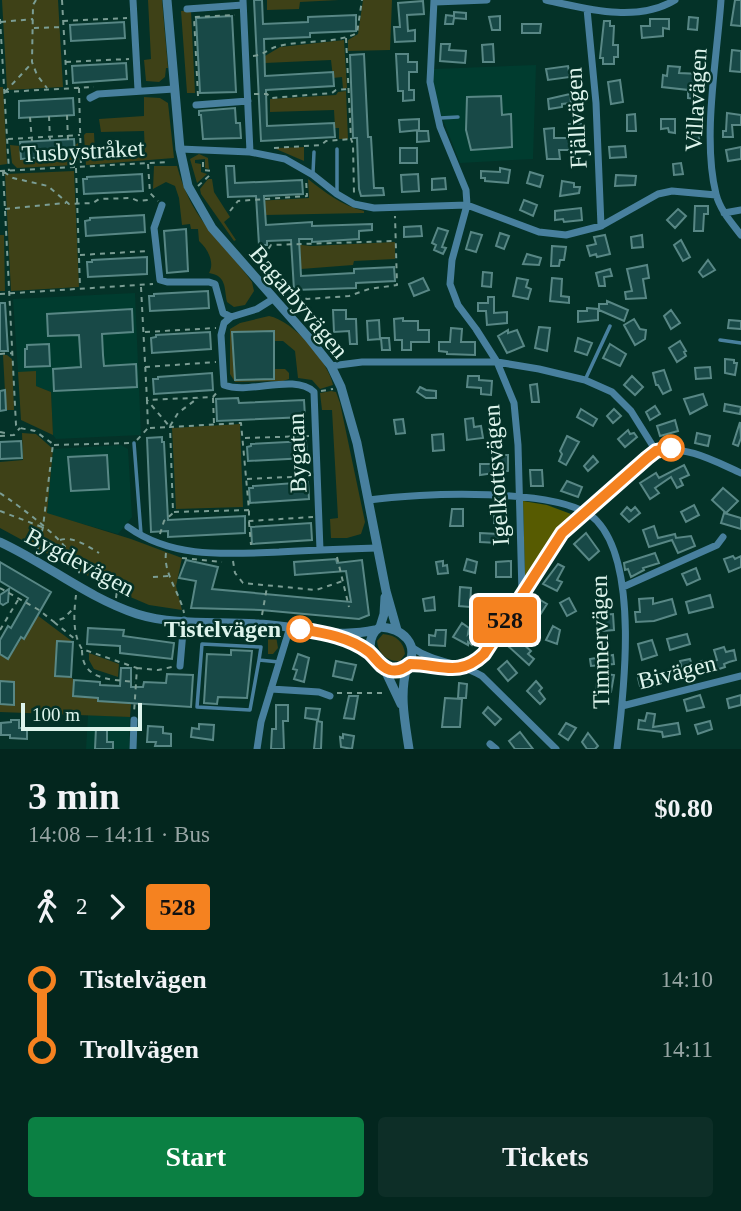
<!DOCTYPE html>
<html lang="en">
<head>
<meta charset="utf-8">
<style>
	:root { --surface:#03261e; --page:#0d2e27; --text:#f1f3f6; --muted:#97a5a4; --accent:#0b8043 }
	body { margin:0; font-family:"Times New Roman",serif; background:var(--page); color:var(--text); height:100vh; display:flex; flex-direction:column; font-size:26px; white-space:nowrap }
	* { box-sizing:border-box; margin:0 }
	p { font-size:23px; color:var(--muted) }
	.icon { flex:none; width:38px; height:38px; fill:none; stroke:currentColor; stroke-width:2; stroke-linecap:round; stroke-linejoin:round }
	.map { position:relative; height:749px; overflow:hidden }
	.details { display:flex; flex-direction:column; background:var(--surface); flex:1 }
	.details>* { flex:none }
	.badge { padding:0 14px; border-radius:5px; font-size:24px; line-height:46px }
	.scale { position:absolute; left:21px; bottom:18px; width:121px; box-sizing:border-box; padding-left:7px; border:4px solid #ddf4ec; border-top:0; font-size:19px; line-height:24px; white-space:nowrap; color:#ddf4ec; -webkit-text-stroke:5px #043228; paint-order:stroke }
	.map>.badge { position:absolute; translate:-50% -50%; box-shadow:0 0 0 4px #fff }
	.legs { display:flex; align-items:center; gap:10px; height:77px; padding:0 28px; font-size:23px }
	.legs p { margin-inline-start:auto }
	.head { display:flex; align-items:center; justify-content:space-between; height:119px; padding:0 28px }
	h1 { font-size:38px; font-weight:600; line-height:52px }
	.button { display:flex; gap:14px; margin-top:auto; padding:14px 28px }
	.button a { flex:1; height:80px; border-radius:7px; background:var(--accent); color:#fff; font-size:28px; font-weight:600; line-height:80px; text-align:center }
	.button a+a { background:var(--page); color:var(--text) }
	ul { padding:0 28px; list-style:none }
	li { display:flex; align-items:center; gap:24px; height:70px; font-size:26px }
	li i { display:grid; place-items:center; width:10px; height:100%; margin:0 9px; background:currentColor }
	li i::after { content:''; width:18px; height:18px; margin:-9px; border:5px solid; border-radius:50%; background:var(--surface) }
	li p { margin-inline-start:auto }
	li:first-child i { background:linear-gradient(#0000 50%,currentColor 0) }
	li:last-child i { background:linear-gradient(currentColor 50%,#0000 0) }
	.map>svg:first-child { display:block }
	.built { fill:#003c2f }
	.green { fill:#3e4117 }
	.forest { fill:#575b01 }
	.building { fill:#184947; stroke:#588785; stroke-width:2 }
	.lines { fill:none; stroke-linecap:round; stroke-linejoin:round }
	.path { stroke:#7b9d94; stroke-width:2; stroke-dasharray:5 5; stroke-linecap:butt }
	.service { stroke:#48809e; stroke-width:3.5 }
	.minor { stroke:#48809e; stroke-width:7 }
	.tertiary { stroke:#48809e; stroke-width:9 }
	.line-1-casing { stroke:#fff; stroke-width:16 }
	.line-1 { stroke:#f58220; stroke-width:10 }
	.stop-1-dot { fill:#fff; stroke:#f58220; stroke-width:3.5 }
	.labels { text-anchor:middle; stroke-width:5; stroke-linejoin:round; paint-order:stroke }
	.street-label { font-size:24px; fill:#ddf4ec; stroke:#043228 }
	.stop-label { font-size:24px; font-weight:bold; fill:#ddf4ec; stroke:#043228; text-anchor:end }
</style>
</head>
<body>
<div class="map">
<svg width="741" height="749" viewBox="0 0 741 749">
	<rect width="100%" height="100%" fill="#043228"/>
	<!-- built -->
	<path class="built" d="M536 65 533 159 460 163 438 107 433 85 434 69Z
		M135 293 141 435 56 439 53 435 51 392 36 386 35 372H18L13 299Z
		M121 445 128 449 132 517 118 534 47 514 53 449Z
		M88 715 130 717 129 749H86Z"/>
	<!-- green -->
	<path class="green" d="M2 0H58L63 87 7 90Z
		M148 0H162L168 68H166L165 77 159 82 146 81 144 60 151 59Z
		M267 0H339L300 2 299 9 267 10Z
		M363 0H392L390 50 348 51V40L358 34Z
		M181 11H191L195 93H187Z
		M344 40 347 88 343 89 342 77 333 78 331 60 265 63V56L280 47Z
		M0 87H3L7 164 0 165Z
		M346 91 348 139H339V128H335L334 110 270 112V99L336 95 338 92Z
		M144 97 160 98 168 103 174 158 86 165 84 135 86 133H94L95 154 145 153 144 131 101 132 99 119 144 116Z
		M78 143 79 159 75 165 17 168 12 163 10 145 20 146 22 159 75 155V145Z
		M304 147V161L276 149 277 148Z
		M199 154 208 158 209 169 205 168V159L195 160V163L201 164V172L207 174 197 183 190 159Z
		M154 166H177C192 222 221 239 252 282L254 291 245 305 234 307 227 302C224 288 227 276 209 273 215 263 208 249 199 241L198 229H191L190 224 182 225 179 198 175 186 166 182 153 189Z
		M74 171 79 287 11 291 5 174Z
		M208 179H212L214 192 230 217 224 222 236 240 234 241 201 194 200 189Z
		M308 179C326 193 341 205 364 211V213L265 215 264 207H257L256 201 309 198Z
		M0 235H4L5 291H0Z
		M395 242V259L354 261 353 265 301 269 300 249H292V244L311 246Z
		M269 316C294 321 328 361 333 385L320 389 312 380 298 378 295 351 283 341H274L273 331 233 332 235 380 274 379V369H285L289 373V379L283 381 235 382 230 374V329L240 323Z
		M3 355H7L12 359 14 410H6Z
		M36 371V386L51 392 53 435 21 420 18 372Z
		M331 391 336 392 340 403 365 522 361 534 347 538H331L330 519 338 518 332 410H322L320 393Z
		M240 424 243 507 176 509 172 428Z
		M22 433 36 434 53 449 47 513 131 539 182 558 176 586 182 610 149 605 114 590 0 528V462L23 460Z
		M37 615 73 642 57 641 56 676 71 677 74 680V696L98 698V701L131 703 130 717 0 712V704H14V682L0 681V654L9 658Z
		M189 629 263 632 276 636 278 648 273 654H268V636L201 633 200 638 187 637Z
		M383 634C396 635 404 642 405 654L400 661C387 662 378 653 377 641Z
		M89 653 119 664 118 677 94 669 89 660Z"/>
	<!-- forest -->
	<path class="forest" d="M523 501 547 505 571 514 552 535 525 579Z"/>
	<!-- building -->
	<path class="building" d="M254 0H262L263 24 308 22V17L356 15V31L310 33V37L264 39 265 76 333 72 334 86 266 90 267 126 334 123 335 137 261 141Z
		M735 0H741V26L731 25Z
		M423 1 424 14 407 15 408 31 415 30V41L395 42 394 27H400L398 3Z
		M454 12 466 13V19L454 18 453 24H445L446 15 454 16Z
		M232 16 236 92 200 93 196 18Z
		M500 16V30H492L489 17Z
		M689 17 698 18 697 30 688 29Z
		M650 19H669V29L663 28V36L642 38 641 26H650Z
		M604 21H610V26H614L613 45H618V57H614V64H603V58H600Z
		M124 22 125 38 71 41 70 25Z
		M522 24H541L540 33H522Z
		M441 44H450L449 50 466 51 465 63 440 61Z
		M493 44 494 62H483L482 45Z
		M732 50 741 51V72L730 71Z
		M364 54 368 137H371L374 188H383L384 195 361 196 359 189 357 138H353L350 55Z
		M396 54H408V62H417V72H409V90H414V100L403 101V91H398Z
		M126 63 127 79 73 83 72 66Z
		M568 66 570 77 548 80 546 69Z
		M668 66 680 67 679 73 701 74 698 99 688 98V90L662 87 663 75 667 76Z
		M620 80 623 102 611 104 608 82Z
		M570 94 571 103 562 104V107L549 109 548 99Z
		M501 96 502 115 511 114 512 147 471 150 466 130 467 97Z
		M73 98 74 115 19 118V101Z
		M235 108 236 123H240L241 138 203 139 201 115H199V111Z
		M727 113 741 115V125H732L733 137H723V131H726Z
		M635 114 636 131H627V115Z
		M419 119V130L400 132 399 120Z
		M661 119H675V133L669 132 668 128 661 129Z
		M689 122 701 123 699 140 688 139Z
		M569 124H582V150H559L560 159H547L544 129 554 128V138H570Z
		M417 131H428L429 141 417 142Z
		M74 139 75 155 21 159 20 142Z
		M625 146 626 157 610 158 609 147Z
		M741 147V159L728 161 726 150Z
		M400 148H417V163H400Z
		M681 163 683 174 674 175 673 164Z
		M226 166H234L235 183 302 180 303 194 264 196 266 225 312 222V226L372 224V230L359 231V239L312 242V239H299L301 276 354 273V269L394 267 395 281 356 283V288L294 290 291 240 267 241V245H259L256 196 228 197Z
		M500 168 510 170 508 183 485 181V178H481V171L500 172Z
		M530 172 543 176 540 187 527 183Z
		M142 174 143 191 84 194 83 179H87V177Z
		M418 174 419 191 402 192 401 175Z
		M616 175 636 176 635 185 615 186Z
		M445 178 446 189 432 190V179Z
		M562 181 574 183V187H580L579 193 560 196Z
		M524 200 537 205 533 216 520 210Z
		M695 206H708V214H704L703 231H694Z
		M581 208 582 220 564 222 563 219 555 220V211Z
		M678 209 686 216 675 228 667 220Z
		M144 215 145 232 86 236 85 221 90 220V218Z
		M421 226 422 236 404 237V227Z
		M438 228 448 231 442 247 446 248 443 254 434 250 436 245 432 243Z
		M186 229 188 271 167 273 164 231Z
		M471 232 482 235 476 252 466 249Z
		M500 233 509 236 504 249 496 246Z
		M605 235 610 254 597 257 596 254 590 256 587 246 596 244 594 237Z
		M642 235 643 247 632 248 631 237Z
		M681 240 690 257 683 261 674 245Z
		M552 246 566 247 564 260H560L559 266H551Z
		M527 254 541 258 539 265 523 264Z
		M147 257V274L88 277 87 262H92V260Z
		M708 260 715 270 703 277 699 272Z
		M647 265 649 278 643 279 646 298 626 299 625 292 632 291 627 269Z
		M610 269 612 276 604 277 605 286H599L596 273Z
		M483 272 492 273 491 287 482 286Z
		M423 278 429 290 414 296 409 284Z
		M517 278 528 280 526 287 531 289 528 299 513 296Z
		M552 278 562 279 561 296 569 297V303L550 301Z
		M208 291 209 308 150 311 149 296H154V294Z
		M488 297H494V313L507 312V323L487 325 486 311H478V303H488Z
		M607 301 628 310 624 321 599 310V304H607Z
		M0 303H5L8 351H0Z
		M587 308 598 309V320L578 322V311H587Z
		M132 309 133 332 102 334 103 355 104 366 136 364 137 387 54 391 53 369 81 367 79 335 48 336 47 314Z
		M333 310H346V319H356L357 344H350L349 331 334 332Z
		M671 310 680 323 671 329 664 316Z
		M403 318V321H418V330H429V342H411V350H402V340H395L394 319Z
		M634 319 640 329 646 330 645 339 635 345 624 325Z
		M379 320 380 339 368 340 367 321Z
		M729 320 741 321V329L728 328Z
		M539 327 550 328 547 351 535 348Z
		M451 328 462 329 461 342H475V355L447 354V352L439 351V342H450Z
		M508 330V333L517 330 524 346 507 353 498 336Z
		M274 331V379L235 380 232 332Z
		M210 332 211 349 152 353 151 338 156 337V335Z
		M381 338H389L390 350H382Z
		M578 338 592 343 587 355 575 351Z
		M680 341 686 351 684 352 686 356 677 362 669 348Z
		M49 344 50 366 25 367V349H27V345Z
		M610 344 626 354 620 366 603 358Z
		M725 359 734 360V363H737L735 375 725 373Z
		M710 367 711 378 696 379 695 368Z
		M664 370 671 390 663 394 658 385H656L653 373Z
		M212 373 213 390 154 394 153 379H158V377Z
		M468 376H479V380L492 381 491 395 481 394V388L467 387Z
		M632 376 643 387 635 395 624 385Z
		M537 384 539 402H532L530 385Z
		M420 387 426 390 436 391V398H426L417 392Z
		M5 390 6 410 0 411V391Z
		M703 394 707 405 690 414 684 399Z
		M238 398 239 403 304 400 305 417 217 421 216 399Z
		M725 404 741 407 740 414 724 411Z
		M655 406 660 414 650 420 646 412Z
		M581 409 597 419 593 426 577 417Z
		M614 409 621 416 613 423 607 416Z
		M473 418 474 427 481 426 483 438 467 440 465 419Z
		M403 419 405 433 396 434 394 420Z
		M675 420 678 431 660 436 657 426Z
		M740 422 741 438 738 446 733 444Z
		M628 430 630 434 634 433 637 437 625 447 618 439Z
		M697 433 710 436 708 446 695 443Z
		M443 434 444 450 433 451 432 435Z
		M567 436 579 442 566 465 559 461 562 454 560 451Z
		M162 437V442H164L168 520 245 516V533L168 537V531L151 532 147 438Z
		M21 441 22 458 0 459V442Z
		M306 441 307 458 248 461 247 447 251 446V444Z
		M107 455 109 489 71 491 68 457Z
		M498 455H508V471L480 475V464H498Z
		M593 456 598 462 588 471 584 466Z
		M684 465 689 475 680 479 683 485 677 488 671 477 655 488 659 493 650 499 640 483 656 473 659 478Z
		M530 470H542L543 486H531Z
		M567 481 582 487 578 497 561 491Z
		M308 482 309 499 250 503 249 488H253V486Z
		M723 488 738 501 726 513 712 500Z
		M694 505 699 515 686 522 681 512Z
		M627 507 631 511 635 507 640 513 629 522 621 514Z
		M452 509H463V526H450Z
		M494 512 507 513V524L494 523Z
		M724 513 741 518V529L721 523Z
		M311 523 312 540 252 544 251 527Z
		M654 526 658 538 675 534 676 538 691 536 695 546 678 553 672 540 649 547 643 530Z
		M480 533 498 534V543L480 542Z
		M586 533 599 551 589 560 574 544Z
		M655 553 659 563 643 568 644 570 631 577 628 569 625 570 624 563Z
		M733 556 735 559 741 556V567L729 572 724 559Z
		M336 559 337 563 362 560 369 615 359 619 261 610 191 608 196 581 179 578 186 560 218 567 212 589 351 602 346 571 295 575 294 562Z
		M467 559 477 562 475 573 464 570Z
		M443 561V566L447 565 448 573 438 574 436 562Z
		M511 561V577H496V562Z
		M0 562 51 592 24 639 21 637 8 659 0 654V640L8 626 11 628 28 598 0 581Z
		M558 564 564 567 557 580 562 582 557 591 543 584Z
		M696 568 700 579 687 585 682 574Z
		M460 587 471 588 470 607 459 606Z
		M9 589 8 602 3 605 0 603V595Z
		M710 595 713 607 689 613 686 602Z
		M434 597 435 610 425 611 423 599Z
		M537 598 547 604 522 643 531 651 528 654 534 659 529 665 508 646 519 634 516 632 528 617 526 615Z
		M569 598 576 611 567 616 560 603Z
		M653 598V604L672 599 676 614 654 621 636 622 635 612H640L639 599Z
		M487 605 496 611 486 626 477 620Z
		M613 614 614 630 603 631 602 615Z
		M462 623 469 628 468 634 469 633 477 637 472 645 468 642V645L453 637Z
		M553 626 560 630 557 644 546 640Z
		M88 628 124 630 123 636 174 643 172 659 120 653V646L87 644Z
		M436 630H446L445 646 429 645V635L435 636Z
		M687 634 690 644 670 650 667 639Z
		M652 640 657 655 642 660 638 644Z
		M57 641 73 642 71 677 55 676Z
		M724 647 726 652 734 650 736 660 729 662 724 664 725 667 716 670 713 661 717 660 714 650Z
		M231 650 252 651 247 698 218 697 217 704 204 703 207 654 231 655Z
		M298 654 309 658 304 682 294 679 297 670 293 669Z
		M613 655 614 664 591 666 590 659Z
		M690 659 692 665 702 661 705 668 699 670 700 674 684 678 680 661Z
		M336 661 356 665 352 680 333 676Z
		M507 661 517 673 508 681 498 669Z
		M121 668H131V687H143L144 682 166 683 167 674 193 675 191 707 98 701V698L73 696 74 680 100 682V685L120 686Z
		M598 673 614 675 611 692 596 690Z
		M659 673 662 684 641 690 638 678Z
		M0 681 14 682V705L0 704Z
		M536 681 542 688 539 691 545 699 540 704 527 691Z
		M459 683 467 684 466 698H458Z
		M700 695 704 707 687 711 684 700Z
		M741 695V705L729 708 727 699Z
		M349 696H358L354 719 344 718Z
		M445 698 462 699 460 727H442Z
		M276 705H288V721H283L284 749H271L272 729H276Z
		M488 707 501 719 495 725 483 713Z
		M306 708 320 709 318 720 305 718Z
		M647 713 655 714 653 727 678 723 680 734 663 737 662 732 638 729 639 720 645 721Z
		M11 720H19V728H27V739L10 738V735H1V723L11 722Z
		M317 721 322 722 321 749H314Z
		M710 721 712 729 698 734 695 725Z
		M566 723 576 728 568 740 559 734Z
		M199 724 214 725 213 740 191 737 192 728 199 729Z
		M148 726 163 727V733L171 734V746H155L156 742H147Z
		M96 728 107 729V742H113V749H95Z
		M520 732 533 749H515L509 741Z
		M588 733 598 746 595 749H587L582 742Z
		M343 734 354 736 352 749 341 747 340 737 343 738Z"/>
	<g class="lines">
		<!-- path -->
		<path class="path" d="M36 0 33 5 32 62 37 75 47 88
			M62 0 67 88
			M0 19 9 171
			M63 21 127 18
			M1 22 33 19
			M34 28 63 27
			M346 38 351 139 353 144 354 194
			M253 56C264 55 269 48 279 46 302 40 336 44 357 33L362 0
			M66 62 129 59
			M79 88 81 167
			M4 92 94 87
			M5 92 32 63
			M254 94H267L271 98 332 93 336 90 348 89
			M198 96 194 17 235 15
			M67 115 68 140
			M49 116 50 140
			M30 117 32 141
			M8 139 80 135
			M274 148 321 145 326 141 350 139
			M203 162V170L214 171
			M148 164 150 193 158 201
			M76 168 80 287
			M0 171 168 162
			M3 171 16 425 20 428 35 431 53 444 43 527 37 552
			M4 172 13 178 48 186 69 204 93 203 99 199 131 198 138 201 148 200
			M198 186 210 175
			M5 209 66 203
			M230 211 238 201 307 196 306 179
			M80 255 148 251
			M263 257 271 245 394 241
			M141 287 147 400 170 427
			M0 294 153 284
			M296 295 307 299 349 296 369 289 397 285 395 216
			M145 332 216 328
			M0 354 13 353
			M145 367 216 362
			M321 391 333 389
			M213 398 214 424
			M170 426 178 413 198 398
			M150 428 169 427
			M0 432 9 434
			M0 436 14 435 20 428
			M245 438 309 436
			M137 440 148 428 147 400 213 397 219 390
			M54 445 129 443
			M247 479 311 476
			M0 493C19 506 82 550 79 575
			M249 510 173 512 170 427 241 423 249 510V521L313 517
			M0 511 42 527
			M249 522 251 545
			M160 534 164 521 173 513
			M60 540C73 536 88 546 99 553
			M166 553C163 573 180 593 184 613
			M337 557 349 607
			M182 558 222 562
			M233 561 235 573 243 583 316 590 343 581
			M153 577 169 576
			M0 588 39 610 54 622 64 618 73 609
			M76 595C74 611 72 634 82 649L137 668 134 713
			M116 598 118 583
			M262 615 267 587
			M54 622 76 640
			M0 630 18 600
			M82 650C82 681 111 679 135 682
			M137 668 158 670 172 667
			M337 693H382L386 690"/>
		<!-- service -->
		<path class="service" d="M440 118 458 117
			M313 173 314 152
			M337 192V149
			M720 340 741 343
			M585 380 610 326
			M134 443 141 534
			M259 660 261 647 202 644 197 707 250 710 259 660 279 662"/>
		<!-- minor -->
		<path class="minor" d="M133 0 138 90
			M243 0 250 152
			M434 0 430 82 440 127 466 190 467 205 452 260 450 284 458 305 476 329 497 362 514 403 518 445 522 593
			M546 0C587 9 637 23 675 0
			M721 0C717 58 702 138 716 194 720 210 731 222 741 235
			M435 2 487 0
			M187 9 243 5
			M587 9 596 103 601 226
			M90 98 98 94 174 89
			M196 105 248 101
			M180 149 250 152 285 159 313 175 337 194 354 204 374 208 467 205 539 232 566 235 601 226 658 194 672 191 716 195
			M162 205 154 228 160 280 167 282H209L215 284 223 313 231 317 257 309 273 299
			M724 213 741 210
			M231 317 224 323 221 335 224 385C250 395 294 373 314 392L320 550
			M331 366 362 362H497L539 369 585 380 612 392 631 411 656 451
			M369 500C415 493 565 486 597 521 639 566 624 692 617 749
			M128 527C173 559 226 554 279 552 312 550 344 549 377 548
			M623 587 717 545 723 537
			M413 648C434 663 458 662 482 676L556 749
			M410 664C440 664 460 678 484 654L562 533 656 451C686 445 714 461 741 473
			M180 666 184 620
			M271 689 319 692 330 696
			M622 706 741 676
			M490 744 496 749
			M133 749 134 720
			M257 749 261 722 290 627"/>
		<!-- tertiary -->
		<path class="tertiary" d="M167 0 180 149 188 186 212 228 308 337 331 366 341 387 357 443 386 591 397 630
			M0 542C46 563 88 598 137 614 175 626 219 621 259 624 298 626 335 639 375 630
			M380 627C402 628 421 644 407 667 391 674 381 666 371 653 369 643 371 633 380 627Z
			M380 627 384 614 385 597
			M335 635 371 653
			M407 667C399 694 405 722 409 749
			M384 668 401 704"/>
	</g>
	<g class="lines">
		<!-- line-1 casing -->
		<g class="line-1-casing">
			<path id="line-1" d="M300 629C324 633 349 637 369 652 376 658 380 667 390 670 398 672 404 669 410 664 440 664 459 678 484 654L562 533 647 458 656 451 671 448"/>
		</g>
		<!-- line-1 -->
		<use href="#line-1" class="line-1"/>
	</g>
	<!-- markers -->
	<g class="stop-1-dot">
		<circle cx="671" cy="448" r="12"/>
		<circle cx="300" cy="629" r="12"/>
	</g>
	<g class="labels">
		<!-- street labels -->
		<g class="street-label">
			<text transform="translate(696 100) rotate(-87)" y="8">Villavägen</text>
			<text transform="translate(576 118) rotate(-93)" y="8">Fjällvägen</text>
			<text transform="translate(83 151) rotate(-3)" y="8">Tusbystråket</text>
			<text transform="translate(299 302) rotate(50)" y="8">Bagarbyvägen</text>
			<text transform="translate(297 453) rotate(-92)" y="8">Bygatan</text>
			<text transform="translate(496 475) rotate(-94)" y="8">Igelkottsvägen</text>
			<text transform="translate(80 562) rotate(28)" y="8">Bygdevägen</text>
			<text transform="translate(600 642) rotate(-91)" y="8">Timmervägen</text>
			<text transform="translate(677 672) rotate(-14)" y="8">Bivägen</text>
		</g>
		<!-- stop labels -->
		<g class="stop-label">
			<text x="281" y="637">Tistelvägen</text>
		</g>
	</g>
</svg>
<div class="scale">100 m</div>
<b class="badge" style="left:505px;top:620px;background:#f58220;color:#111">528</b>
</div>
<section class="details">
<div class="head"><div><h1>3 min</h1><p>14:08 – 14:11 · Bus</p></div><b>$0.80</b></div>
<div class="legs"><svg class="icon" aria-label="walk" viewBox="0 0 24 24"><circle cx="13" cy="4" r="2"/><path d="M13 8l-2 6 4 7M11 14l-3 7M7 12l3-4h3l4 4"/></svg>2<svg class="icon" aria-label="forward" viewBox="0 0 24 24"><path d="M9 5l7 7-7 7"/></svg><b class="badge" style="background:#f58220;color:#111">528</b></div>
<ul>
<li><i style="color:#f58220"></i><b>Tistelvägen</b><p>14:10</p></li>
<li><i style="color:#f58220"></i><b>Trollvägen</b><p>14:11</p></li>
</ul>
<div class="button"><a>Start</a><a>Tickets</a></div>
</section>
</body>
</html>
